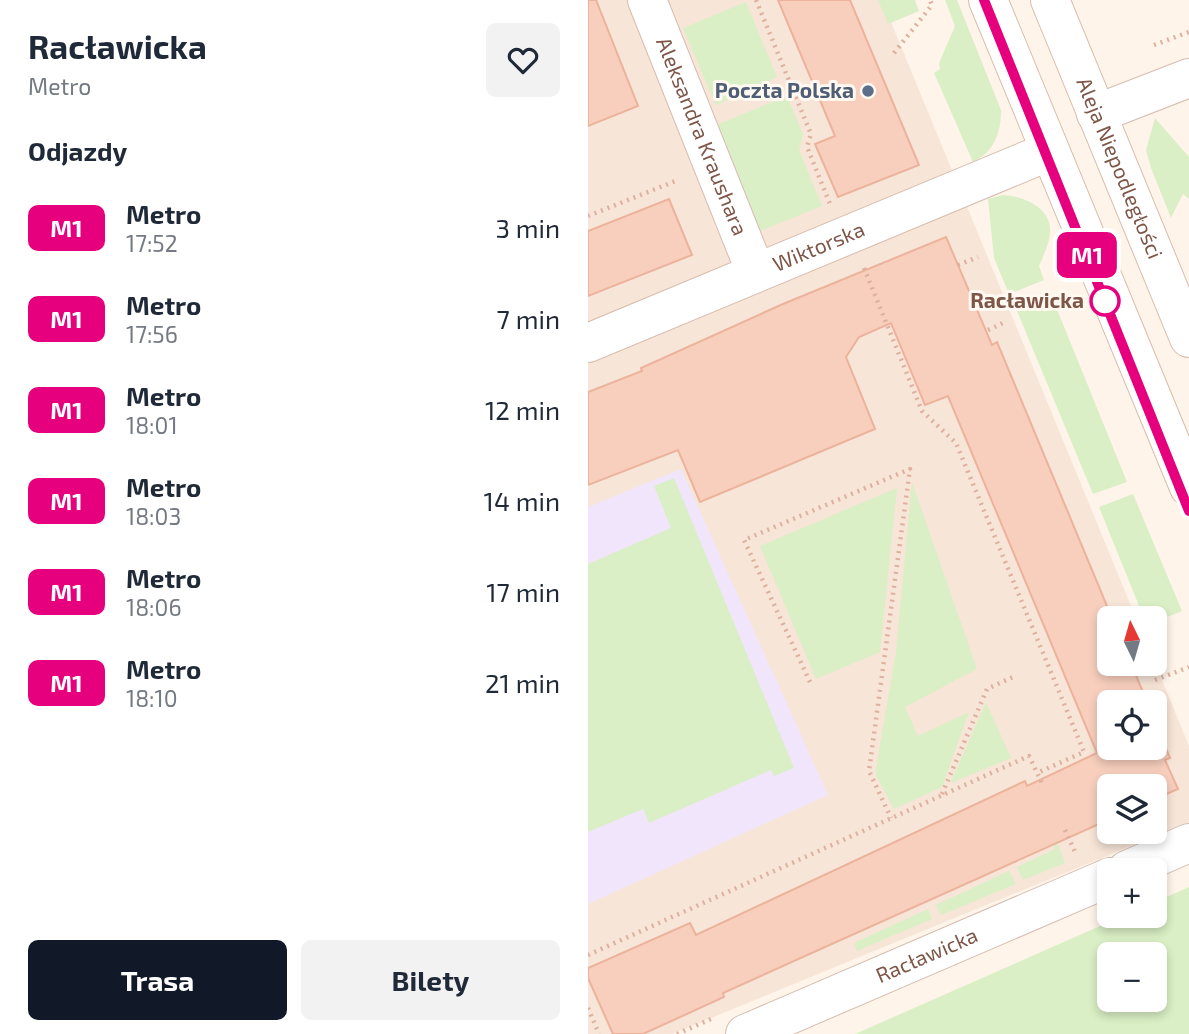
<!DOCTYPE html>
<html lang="pl">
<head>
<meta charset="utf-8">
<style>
	:root { --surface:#fff; --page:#f2f2f3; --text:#1f2937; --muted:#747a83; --accent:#111827 }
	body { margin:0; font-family:"Exo 2",sans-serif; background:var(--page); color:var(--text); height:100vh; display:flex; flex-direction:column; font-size:26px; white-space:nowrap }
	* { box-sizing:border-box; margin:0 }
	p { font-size:23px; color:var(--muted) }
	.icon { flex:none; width:38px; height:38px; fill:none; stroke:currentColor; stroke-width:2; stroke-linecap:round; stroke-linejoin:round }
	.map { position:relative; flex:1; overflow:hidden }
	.side { display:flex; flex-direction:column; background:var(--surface); width:588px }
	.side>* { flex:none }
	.badge { padding:0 14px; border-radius:10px; font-size:24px; line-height:46px }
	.needle { width:46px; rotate:355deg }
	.tools { position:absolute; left:509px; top:606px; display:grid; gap:14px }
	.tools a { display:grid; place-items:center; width:70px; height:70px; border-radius:10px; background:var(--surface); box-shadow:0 4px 10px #0003; font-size:35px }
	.map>.badge { position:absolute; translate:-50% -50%; box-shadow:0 0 0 4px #fff }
	h2 { padding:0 28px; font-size:26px; line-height:63px }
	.round { display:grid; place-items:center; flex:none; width:74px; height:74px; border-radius:10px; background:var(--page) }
	.overview { display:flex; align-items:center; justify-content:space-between; height:119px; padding:0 28px }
	h1 { font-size:33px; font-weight:700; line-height:52px }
	.action { display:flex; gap:14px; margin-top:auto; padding:14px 28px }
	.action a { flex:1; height:80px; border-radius:10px; background:var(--accent); color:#fff; font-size:28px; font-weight:700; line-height:80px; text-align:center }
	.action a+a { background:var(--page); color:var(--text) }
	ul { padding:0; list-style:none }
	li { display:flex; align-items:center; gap:21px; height:91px; padding:0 28px }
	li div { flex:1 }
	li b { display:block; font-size:26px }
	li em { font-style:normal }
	li .badge { min-width:77px; font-weight:700; text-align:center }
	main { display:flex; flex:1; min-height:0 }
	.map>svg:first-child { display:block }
	.residential { fill:#f7e5d7; fill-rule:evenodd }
	.education { fill:#f1e5fc }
	.green { fill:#daefc5; fill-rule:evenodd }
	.building { fill:#f8cfbd; stroke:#ecb29c; stroke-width:2 }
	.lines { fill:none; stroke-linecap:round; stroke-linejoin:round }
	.street-casing { stroke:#d6bdaf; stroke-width:40 }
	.secondary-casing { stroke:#d9bcac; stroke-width:40 }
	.path { stroke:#deb19f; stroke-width:4.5; stroke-dasharray:2 5; stroke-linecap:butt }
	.street { stroke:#fff; stroke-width:38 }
	.secondary { stroke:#fff; stroke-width:38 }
	.line-casing { stroke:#fff; stroke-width:16 }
	.line { stroke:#e6007e; stroke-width:10 }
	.service-dot { fill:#5c6f8a; stroke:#fff9f2; stroke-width:2.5 }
	.stop-dot { fill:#fff; stroke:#e6007e; stroke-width:3.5 }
	.labels { text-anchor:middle; stroke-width:6; stroke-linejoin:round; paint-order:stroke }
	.service-label { font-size:21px; font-weight:bold; fill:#4e5e75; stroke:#fff9f2; text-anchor:end }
	.street-label { font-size:21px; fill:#7e5648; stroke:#fff9f2 }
	.stop-label { font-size:21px; font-weight:bold; fill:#7e5648; stroke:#fff9f2; text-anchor:end }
</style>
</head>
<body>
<main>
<section class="side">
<div class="overview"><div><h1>Racławicka</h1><p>Metro</p></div><a class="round"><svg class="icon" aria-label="heart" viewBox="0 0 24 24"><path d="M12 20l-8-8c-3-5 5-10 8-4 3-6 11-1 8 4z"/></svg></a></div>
<h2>Odjazdy</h2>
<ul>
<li><span class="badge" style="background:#e6007e;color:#fff">M1</span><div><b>Metro</b><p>17:52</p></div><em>3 min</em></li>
<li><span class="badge" style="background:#e6007e;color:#fff">M1</span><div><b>Metro</b><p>17:56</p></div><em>7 min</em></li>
<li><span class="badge" style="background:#e6007e;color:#fff">M1</span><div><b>Metro</b><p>18:01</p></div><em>12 min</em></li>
<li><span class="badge" style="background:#e6007e;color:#fff">M1</span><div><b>Metro</b><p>18:03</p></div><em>14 min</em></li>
<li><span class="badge" style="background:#e6007e;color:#fff">M1</span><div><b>Metro</b><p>18:06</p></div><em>17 min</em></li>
<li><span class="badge" style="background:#e6007e;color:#fff">M1</span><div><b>Metro</b><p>18:10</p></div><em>21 min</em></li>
</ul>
<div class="action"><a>Trasa</a><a>Bilety</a></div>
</section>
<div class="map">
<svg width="601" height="1034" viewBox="0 0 601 1034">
	<rect width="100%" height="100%" fill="#fff4e9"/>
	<!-- residential -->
	<path class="residential" d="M0 0H294L548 618H522V663H567L601 746V822L84 1034H0ZM522 702H567V747H522ZM522 786H567V831H522Z"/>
	<!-- education -->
	<path class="education" d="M93 469 240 795 0 904V507Z"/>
	<!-- green -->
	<path class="green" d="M290 0H327L331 11 300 24Z
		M357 0H369L413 110C413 133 406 152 385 162L346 73 352 69 351 63 367 26Z
		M158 2 189 77 128 105 95 28Z
		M199 96 215 134 211 150 234 206 165 234 121 128Z
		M567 118 601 157V199L595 194 583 218 563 168 558 150Z
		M415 195C436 196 465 208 462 234 461 244 455 256 451 266L456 280 421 294 406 258 400 199Z
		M462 292 539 482 505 494 427 306Z
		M86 478 206 768 186 776 183 770 61 823 55 809 0 832V564L83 528 66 486Z
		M324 482 389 669 317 707 330 736 381 712 354 787 306 809 288 775V768L308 652Z
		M309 488 292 652 228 679 172 546Z
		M545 494 594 611 567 622V618H556L511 507Z
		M398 702 423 758 363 783V782Z
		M469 842 477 863 435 880 429 867 467 849 465 843Z
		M421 871 428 884 353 915 348 905Z
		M601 887V1034H267L537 915H567V902ZM522 954H567V999H522Z
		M340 909 344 919 269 951 266 943Z"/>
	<!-- building -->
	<path class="building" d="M0 0H8L50 106 0 126Z
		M190 0H262L331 165 250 197 227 144 247 136Z
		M81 199 104 255 0 296V231Z
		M358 237 404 345 409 342 524 618H522V663H543L559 702H522V747H567V722L582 758 577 760 590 789 567 799V786H522V819L135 993 136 997 55 1034H25L0 978V968L102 923 108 935 437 781 439 786 509 753 360 396 337 405 303 323 271 337 258 357 287 429 112 502 90 450 0 485V392L54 371 53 368 195 304Z"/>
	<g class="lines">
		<!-- street casing -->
		<g class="street-casing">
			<g id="street">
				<path id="s1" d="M59 0 168 273"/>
				<path d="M508 114 601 78"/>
				<path id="s2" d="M0 343 462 151"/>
				<path d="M539 870 601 843"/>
				<path id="s3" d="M157 1034 522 877"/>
			</g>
		</g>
		<!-- secondary casing -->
		<g class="secondary-casing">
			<g id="secondary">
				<path d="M400 0 601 487"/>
				<path id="s4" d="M462 0 601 338"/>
			</g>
		</g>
		<!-- path -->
		<path class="path" d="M168 0 223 134 219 147 242 204
			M566 45 601 32
			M306 53 344 5 342 0
			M0 216 90 180
			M370 265 390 257
			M276 268 334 411 368 443 496 752 449 773
			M400 330 417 322
			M567 680 601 667
			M222 682 156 540 322 469 281 771 303 818
			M354 794 399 689 425 677
			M477 830 487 852
			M0 955 441 756 454 783
			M0 1008 11 1034
			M89 1034 123 1019"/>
		<!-- street -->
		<use href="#street" class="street"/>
		<!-- secondary -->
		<use href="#secondary" class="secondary"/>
	</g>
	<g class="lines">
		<!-- line casing -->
		<g class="line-casing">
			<path id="line" d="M396 0 601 511"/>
		</g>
		<!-- line -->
		<use href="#line" class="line"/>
	</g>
	<!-- markers -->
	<circle class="service-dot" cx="280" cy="91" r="7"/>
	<circle class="stop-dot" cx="517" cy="301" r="14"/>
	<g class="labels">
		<!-- service labels -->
		<g class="service-label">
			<text x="266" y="98">Poczta Polska</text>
		</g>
		<!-- street labels -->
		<g class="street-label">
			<text dy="7" stroke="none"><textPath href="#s1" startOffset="147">Aleksandra Kraushara</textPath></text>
			<text dy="7" stroke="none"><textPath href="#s4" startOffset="182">Aleja Niepodległości</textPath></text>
			<text dy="7" stroke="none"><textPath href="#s2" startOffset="250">Wiktorska</textPath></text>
			<text dy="7" stroke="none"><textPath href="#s3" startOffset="198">Racławicka</textPath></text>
		</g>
		<!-- stop labels -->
		<g class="stop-label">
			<text x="496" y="308">Racławicka</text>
		</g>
	</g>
</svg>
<div class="tools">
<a><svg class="needle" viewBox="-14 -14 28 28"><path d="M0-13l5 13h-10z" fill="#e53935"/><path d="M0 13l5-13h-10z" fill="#747a83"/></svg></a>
<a><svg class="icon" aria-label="locate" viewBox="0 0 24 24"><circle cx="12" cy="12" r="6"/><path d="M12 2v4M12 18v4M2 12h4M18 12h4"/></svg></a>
<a><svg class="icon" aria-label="layers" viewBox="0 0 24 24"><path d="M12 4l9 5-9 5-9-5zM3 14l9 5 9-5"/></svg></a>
<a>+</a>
<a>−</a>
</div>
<b class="badge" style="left:499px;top:255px;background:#e6007e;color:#fff">M1</b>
</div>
</main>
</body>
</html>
